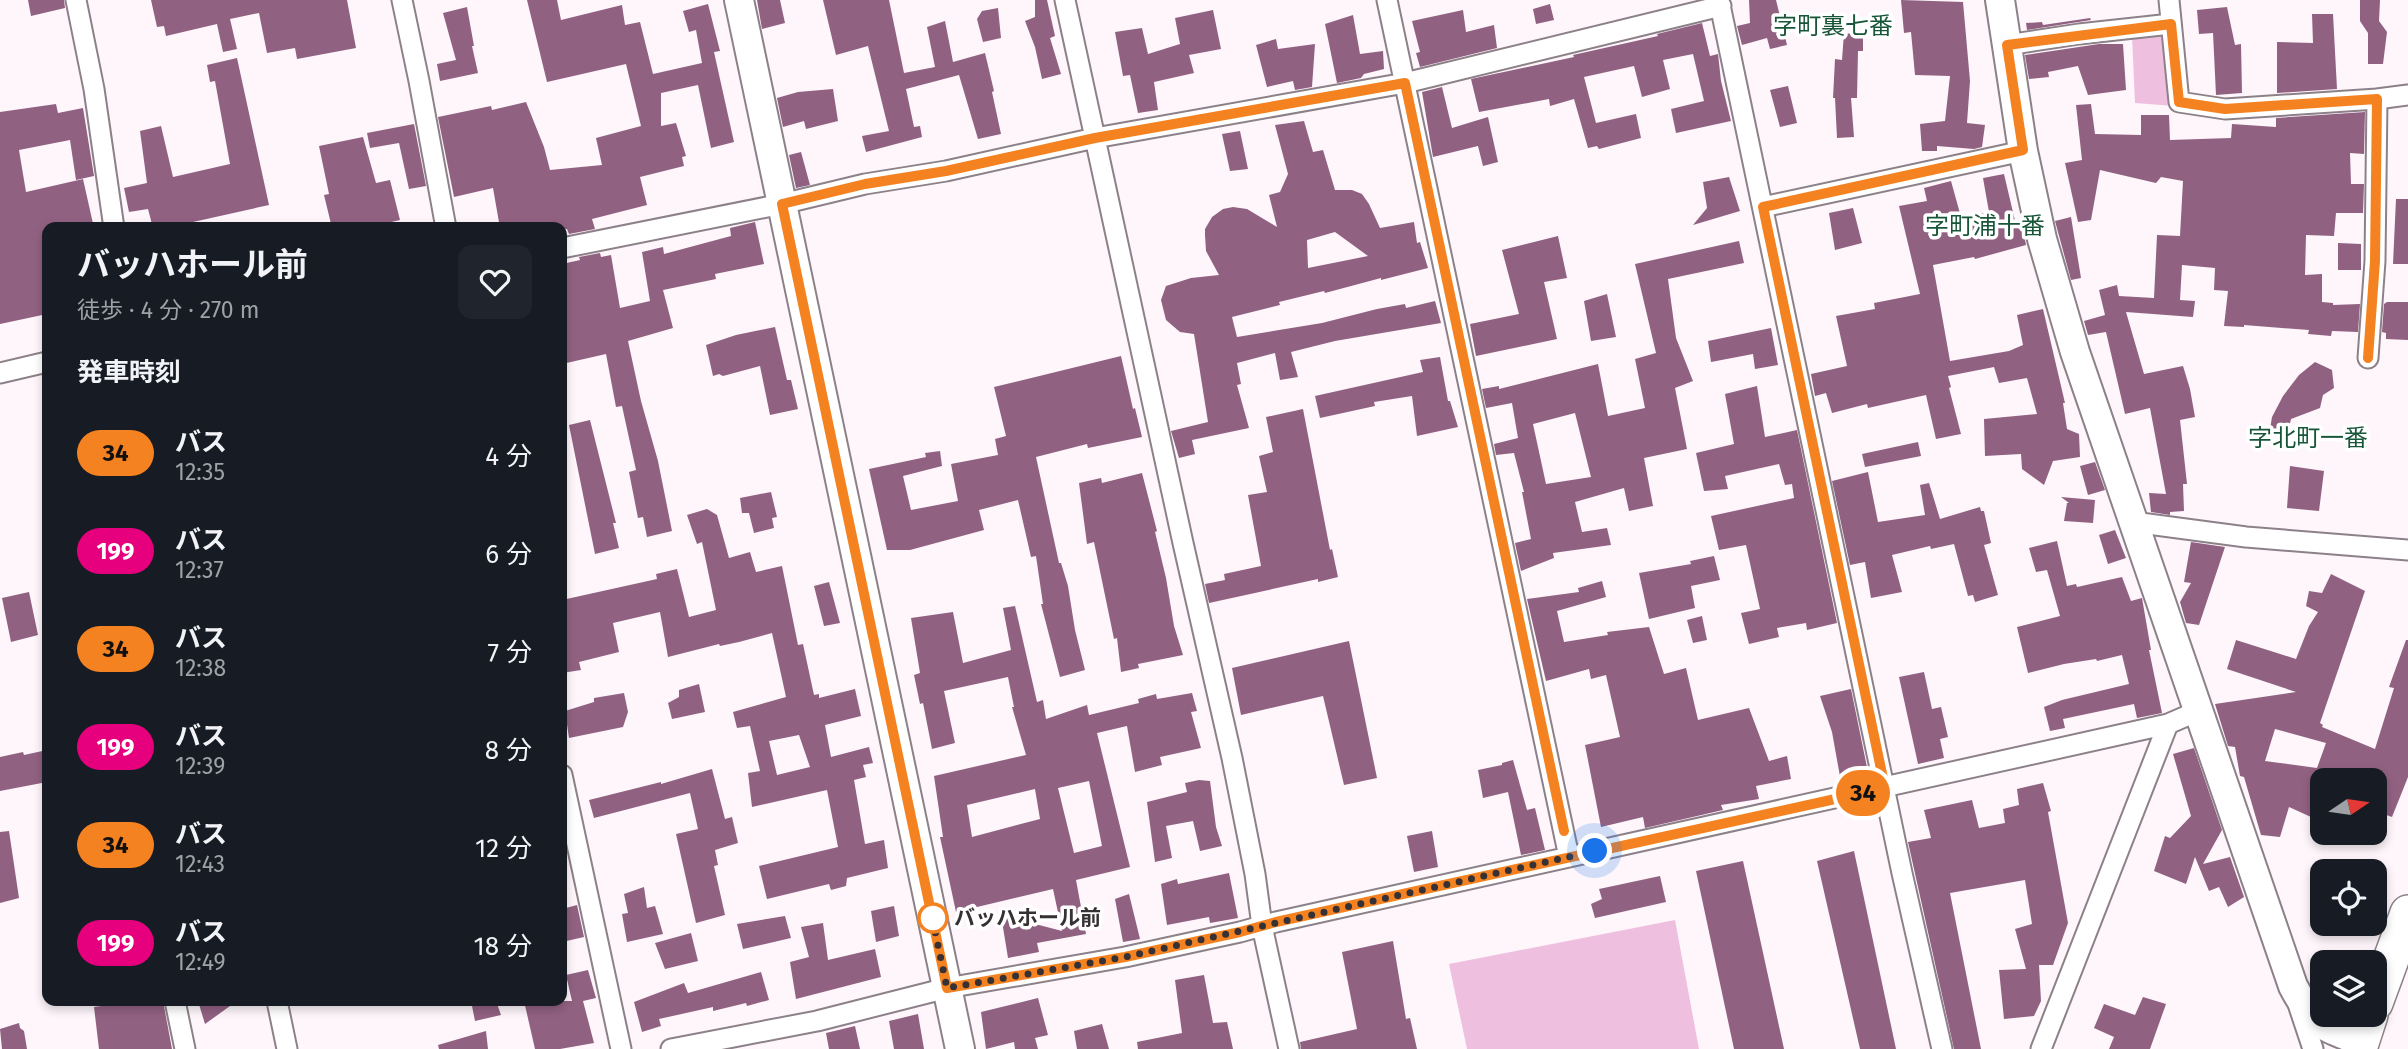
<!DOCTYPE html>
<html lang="ja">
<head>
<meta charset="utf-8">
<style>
	:root { --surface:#171b24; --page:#20242c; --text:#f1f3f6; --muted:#9ea1a6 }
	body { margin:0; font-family:"Fira Sans","Noto Sans JP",sans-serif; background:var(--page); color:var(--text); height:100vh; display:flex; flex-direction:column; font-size:26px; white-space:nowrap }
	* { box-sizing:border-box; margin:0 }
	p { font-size:23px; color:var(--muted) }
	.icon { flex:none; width:38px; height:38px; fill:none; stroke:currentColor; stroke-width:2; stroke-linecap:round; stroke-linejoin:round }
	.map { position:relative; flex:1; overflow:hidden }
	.details { position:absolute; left:42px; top:222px; width:525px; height:784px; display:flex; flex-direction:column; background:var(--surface); border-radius:14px; box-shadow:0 4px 10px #0003 }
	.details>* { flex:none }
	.badge { padding:0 14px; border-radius:23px; font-size:24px; line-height:46px }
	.needle { width:46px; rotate:77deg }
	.controls { position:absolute; left:2310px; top:768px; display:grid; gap:14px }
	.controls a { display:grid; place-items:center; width:77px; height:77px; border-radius:14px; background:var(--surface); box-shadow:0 4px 10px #0003; font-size:35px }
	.you { position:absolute; width:35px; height:35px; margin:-18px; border:5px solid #fff; border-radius:50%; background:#1a73e8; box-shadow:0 0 0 10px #1a73e833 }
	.map>.badge { position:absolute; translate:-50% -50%; box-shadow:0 0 0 4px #fff }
	h2 { padding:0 35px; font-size:26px; line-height:63px }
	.round { display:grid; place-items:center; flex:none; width:74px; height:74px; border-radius:14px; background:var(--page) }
	.overview { display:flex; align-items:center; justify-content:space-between; height:119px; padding:0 35px }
	h1 { font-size:33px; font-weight:700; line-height:52px }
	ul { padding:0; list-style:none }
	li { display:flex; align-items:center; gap:21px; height:98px; padding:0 35px }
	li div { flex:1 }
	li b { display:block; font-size:26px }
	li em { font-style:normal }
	li .badge { min-width:77px; font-weight:700; text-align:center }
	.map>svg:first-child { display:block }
	.green { fill:#efbfdf }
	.building { fill:#916182; fill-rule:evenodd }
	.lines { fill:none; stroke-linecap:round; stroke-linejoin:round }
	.street-casing { stroke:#8d8189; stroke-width:23 }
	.secondary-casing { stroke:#8d8189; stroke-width:32 }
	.highway-casing { stroke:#8d8189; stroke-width:38 }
	.street { stroke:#fff; stroke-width:19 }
	.secondary { stroke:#fff; stroke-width:28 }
	.highway { stroke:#fff; stroke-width:35 }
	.line-casing { stroke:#fff; stroke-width:16 }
	.line { stroke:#f58220; stroke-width:10 }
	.walk { stroke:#363134; stroke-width:7; stroke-dasharray:0 12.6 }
	.stop-dot { fill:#fff; stroke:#f58220; stroke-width:3.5 }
	.labels { text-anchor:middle; stroke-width:7; stroke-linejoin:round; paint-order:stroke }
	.stop-label { font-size:21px; font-weight:bold; fill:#363134; stroke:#fff; text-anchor:start }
	.quarter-label { font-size:24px; fill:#185639; stroke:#fff }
</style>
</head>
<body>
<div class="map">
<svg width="2408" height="1049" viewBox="0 0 2408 1049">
	<rect width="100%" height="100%" fill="#fef6fb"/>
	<!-- green -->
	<path class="green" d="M2168 32 2174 106 2135 103 2132 36Z
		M1675 920 1699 1049H1467L1449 964Z"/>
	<!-- building -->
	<path class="building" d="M28 0H64L65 8 31 16Z
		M151 0H347L356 48 297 59 295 48 267 53 259 13 230 19 237 49 223 52 217 24 166 36 164 26 157 27Z
		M527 0H557L561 20 622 5 625 25 640 22 653 74 702 63 696 30 689 32 683 11 708 4 720 51 714 52 734 142 711 148 698 85 661 93V126L676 123 686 156 682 157 684 166 640 177 647 205 592 219 595 229 569 234 567 229 562 230V228H500L493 188 454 197 438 117 491 106 492 110 526 102 544 147 550 170 602 165 596 138 641 126 626 64 547 82Z
		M757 0H780L785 23 762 29Z
		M823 0H889L904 73 935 67 927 27 945 21 953 62 985 53 994 91 992 92 1001 134 978 139 959 75 906 89 914 127 920 126 922 137 866 152 862 136 889 131 868 46 836 55Z
		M1035 0H1047L1055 36 1050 38 1061 74 1042 79 1035 47 1025 21 1035 17Z
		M1749 0H1776L1787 45 1770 49 1767 38 1742 45 1737 26 1750 23Z
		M1901 0 1963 2 1970 81 1967 123 1985 125 1982 147 1974 149 1937 146V151H1922L1920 124 1945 121 1950 76 1915 75 1911 32 1904 33Z
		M2360 0H2380L2379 21 2387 32 2383 64H2368V33L2360 21Z
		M1550 4 1554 20 1536 24 1533 9Z
		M467 7 474 46H472L478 73 440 81 437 64 456 60 443 13Z
		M2227 7 2235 45 2241 44 2242 93 2216 95 2213 33 2199 34 2197 10Z
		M998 8 1001 38 983 42 977 19 982 11Z
		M1213 10 1221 49 1189 55 1194 73 1154 82 1158 110 1138 113 1130 75 1123 76 1115 32 1142 28 1148 54 1180 44 1175 18Z
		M1463 10 1466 32 1494 25 1497 48 1420 67 1416 53 1420 52 1412 21Z
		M2312 14H2333L2337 89 2277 93V42L2313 43Z
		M1353 15 1360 54 1383 51 1384 69 1364 74 1361 78 1337 83 1325 24Z
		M2090 18 2091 20 2027 30 2026 23 2042 22 2043 25Z
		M1702 23 1710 56 1718 54 1721 81 1731 121 1676 133 1671 109 1704 101 1693 54 1663 60 1670 89 1642 97 1634 66 1584 77 1596 123 1636 114 1641 138 1599 149 1597 146 1588 148 1574 99 1550 106 1549 99 1479 112 1471 79 1574 57 1573 55 1658 36 1657 34Z
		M1844 33 1863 35V51H1858L1857 98H1851L1854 137 1837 138 1835 98H1833L1835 59 1842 60Z
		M1276 39 1278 49 1315 44 1312 87 1295 90 1293 81 1267 87 1256 45Z
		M2099 44H2123L2126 90 2088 95 2078 66 2048 72 2049 77 2029 79 2025 55Z
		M237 58 269 205 166 228H153L148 209 129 212 124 188 147 183 140 131 161 126 173 177 230 164 215 81 210 82 207 65Z
		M1788 86 1797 123 1780 127 1770 90Z
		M1442 87 1452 128 1488 117 1498 162 1483 166 1478 146 1433 157 1422 92Z
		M833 89 838 121 806 129 804 121 783 127 777 98 798 92Z
		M56 104 58 113 83 108 94 176 76 180 70 140 19 150 26 192 83 179 94 228H47V314L0 324V112Z
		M2091 104 2095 134 2141 135V115H2169L2170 140 2231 138 2232 124 2276 127V118L2365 112 2364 154 2350 153 2351 184H2364L2363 213H2336L2334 236 2306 235 2305 275 2322 274V302L2333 303V305L2360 304 2358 332 2332 331 2331 336 2308 334 2309 330 2244 325V327L2224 326 2228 291 2214 290 2215 268 2182 265 2180 300 2195 301 2193 317 2126 312 2144 374 2183 366 2190 389 2195 417 2180 420 2187 484H2183L2184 511 2170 512V515L2151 512 2149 493 2166 494 2150 408 2125 414 2106 332 2088 335 2084 321 2105 315 2099 290 2117 285 2119 296 2154 298 2157 235 2180 236 2183 181 2161 177 2156 183 2100 170 2091 220 2078 222 2065 163 2082 160 2076 105Z
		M1304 121 1313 152 1323 150 1335 190H1352L1362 194 1369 204 1380 228 1414 222 1417 243 1420 242 1428 268 1381 280V278L1325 293 1324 291 1279 302 1280 305 1232 317 1237 337 1322 323 1377 309 1405 304 1406 308 1435 301 1441 323 1335 341 1291 352 1298 377 1280 380 1275 353 1237 363 1241 384 1237 385 1249 428 1192 440 1195 454 1179 458 1171 431 1208 422 1194 334 1180 332 1166 320 1161 300 1166 286 1191 278 1219 275 1206 251 1205 235V229L1212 217 1223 209 1233 207 1247 209 1277 227 1269 195 1280 192 1288 174 1275 125ZM1335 232 1368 256 1308 268 1307 240Z
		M414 124 426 186 409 189 399 143 370 148 367 133Z
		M1240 131 1248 169 1230 171 1222 134Z
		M363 137 376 183 390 180 400 220 366 228H332L324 195 329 194 319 146Z
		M801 152 810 185 796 188 789 155Z
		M2004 174 2016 225 2022 224 2026 245 1975 259 1974 257 1933 265 1950 361 2009 351 2023 345 2017 315 2043 309 2065 403H2063L2067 429 2079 434 2080 457 2053 461 2044 485 2022 469 2021 454 1985 456 1984 419 2037 414 2027 378 1999 383 1994 367 1948 376 1951 387 1949 388 1961 434 1936 439 1926 395 1868 408 1867 404 1832 413 1826 393 1815 396 1811 374 1847 366 1836 316 1875 309 1874 303 1920 294 1899 206 1927 201 1924 188 1951 181 1961 217 1989 212 1983 178Z
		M1729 177 1740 211 1693 225 1707 208 1703 182Z
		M2396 199H2408V264H2393Z
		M1853 208 1862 243 1835 250 1829 213Z
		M2071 217 2081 278 2071 280 2055 221Z
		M755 222 764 264 715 274 716 279 663 290 673 328 628 341 641 401 658 461 672 531 647 537 643 517 638 518 629 472 636 470 622 406 616 407 606 354 562 364V264L580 260 579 257 600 253 601 257 611 255 620 308 650 301 642 252 663 247 664 254 731 236 730 228Z
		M1558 236 1567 278 1544 282 1557 339 1476 356 1470 324 1519 314 1502 250Z
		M1739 241 1744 263 1668 279 1676 338 1693 381 1675 388 1687 449 1644 458 1653 506 1629 511 1624 488 1575 502 1582 532 1607 528 1611 545 1553 553 1554 558 1521 571 1515 543 1531 539 1522 492H1524L1514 453 1496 455 1494 444 1518 438 1512 403 1486 408 1482 389 1499 386V389L1598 364 1608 416 1645 408 1635 359 1656 353 1635 264ZM1575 413 1591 477 1546 484 1533 424Z
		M2338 243 2361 244V270H2338Z
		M1607 294 1616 337 1591 341 1584 301Z
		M2387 302H2408V340L2386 339V333L2382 332 2384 304Z
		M775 327 787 380H791L798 409 770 415 760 366 723 376 719 374 713 376 706 345 736 335Z
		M1771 328 1778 365 1755 369 1753 354 1711 362 1708 341Z
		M1121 356 1133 409 1135 408 1142 437 1088 448 1087 444 1036 457 1059 563H1061L1068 586 1075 630 1085 670 1060 677 1041 604H1043L1036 556 1031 557 1018 500 979 510 984 530 910 550H887L869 469 926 457 925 453 940 451 942 466 903 476 911 510 958 501 951 464 998 455 995 439 1006 436 994 387Z
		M1440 357 1448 401H1450L1458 427 1417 436 1412 396 1374 402 1375 406 1320 418 1315 396 1423 372 1420 360Z
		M2315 362 2332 370 2334 388 2323 395 2320 408 2291 419 2287 436 2269 435 2272 417 2283 396 2299 375Z
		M1757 386 1765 437 1797 430 1837 623 1807 630 1806 623 1777 628 1779 637 1749 644 1741 613 1760 609 1746 545 1719 550 1711 516 1794 498 1792 484 1785 485 1779 464 1725 476 1728 489 1704 491 1696 453 1734 444 1725 394Z
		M1303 409 1330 550 1332 549 1338 577 1318 582V579L1209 603 1205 584 1225 580 1224 574 1261 566 1248 495 1267 492 1259 456 1273 452 1266 417Z
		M590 420 616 523H613L619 548 595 554 569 425Z
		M1918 442 1921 456 1865 467 1862 454Z
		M2095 462 2105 490 2088 495 2080 466Z
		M2290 466 2324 471 2319 511 2287 508Z
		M1868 472 1878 522 1925 515 1920 485 1929 483 1940 519 1980 507 1981 511H1984L1991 543 1984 545 1998 595 1975 602 1973 595 1968 596 1954 544 1931 549 1930 546 1892 555 1902 592 1871 598 1865 562 1850 565 1832 481Z
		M1142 473 1157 531 1155 532 1166 578 1174 626 1183 655 1138 664 1139 668 1121 672 1117 638 1114 639 1094 542 1087 544 1079 483 1101 478 1102 483Z
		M771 492 777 517 772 518 774 528 754 533 749 513H742L740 498Z
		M2061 497 2095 500 2093 523 2064 521 2067 503H2069Z
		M707 509 717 515 729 558 750 552 756 572 782 566 798 645 803 644 814 695 819 694V698L855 689 861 716 825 725 831 757 869 747 873 763 863 765 866 777 854 780 865 844 884 840 888 868 847 878 846 886 831 890 829 884 767 899 759 866 838 847 827 790 752 807 748 773 760 771 750 726 737 728 733 712 786 697 772 633 739 642 720 646 719 644 668 657 660 612 613 623 619 652 579 662 581 670 562 673V600L657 579 656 574 677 569 689 617 716 610 702 542 697 544 687 515ZM799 735 810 767 777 775 769 741Z
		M2115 530 2126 558 2108 564 2099 535Z
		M2057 541 2067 586 2076 584 2077 587 2122 577 2131 601 2142 598 2151 650H2149L2162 713 2137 718 2134 704 2063 719 2065 728 2050 731 2044 707 2062 700 2129 684 2122 655 2097 661 2096 659 2064 664 2028 673 2017 627 2060 616 2047 570 2036 572 2029 548Z
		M2191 542 2225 547 2199 625 2186 623 2180 602 2191 583 2184 582Z
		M1714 556 1720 580 1691 586 1695 608 1649 619 1639 573 1691 564 1690 561Z
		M2331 574 2365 591 2320 723 2323 725 2322 727 2375 749 2394 688 2389 687 2406 640H2408V777L2392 817 2375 811V780H2322V822L2289 807 2280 837 2261 835 2244 777 2240 776 2235 747 2228 746 2215 704 2296 692 2227 669 2236 640 2296 659 2309 626 2318 612 2306 606 2309 591 2322 593ZM2275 729 2326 743 2317 768 2265 761Z
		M1602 581 1606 597 1557 611 1564 642 1608 635 1607 632 1649 627 1664 674 1686 668 1698 720 1749 708 1769 761 1787 756 1791 779 1756 786 1759 799 1721 805 1723 810 1645 828 1643 817 1601 827 1585 745 1620 737 1606 675 1591 679 1589 669 1546 681 1527 599 1579 592 1578 588Z
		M829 582 840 623 824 626 814 586Z
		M29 592 38 635 11 642 2 598Z
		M1015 606 1037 702 1043 700 1046 719 1087 705 1089 715 1139 703 1138 699 1156 694 1157 699 1192 693 1197 711 1191 712 1201 748 1160 757 1162 765 1135 772 1127 726 1097 733 1130 867 1076 880 1086 934 1037 943 1039 952 1008 958 1001 915 1062 931 1053 889 956 912 940 837H943L934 776 1026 755 1012 707H1014L1008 677 944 691 955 743 932 749 923 703 920 704 914 675 920 673 911 618 953 612 963 663 1011 650 1003 608ZM1089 781 1102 846 1074 853 1058 788ZM1035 789 1040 819 972 837 967 805Z
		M1702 616 1707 640 1693 643 1687 620Z
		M1349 641 1377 778 1344 785 1323 696 1241 715 1232 668Z
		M1924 672 1932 709 1941 707 1948 737 1940 739 1944 758 1918 764 1899 677Z
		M699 684 705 712 672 719 668 703 679 697V690Z
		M1851 689 1869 777 1841 782 1832 732 1820 696Z
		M624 693 628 712 623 727 569 738 565 711 594 702V698Z
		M2194 748 2222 830 2203 864 2230 857 2244 897 2228 907 2219 887 2209 891 2195 857 2186 884 2154 871 2165 836 2170 838 2191 816 2173 754Z
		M47 750V782L0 791V757L23 752 24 755Z
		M1513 760 1527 810 1535 808 1545 850 1521 855 1508 792 1483 798 1478 770 1502 765V763Z
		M712 769 725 819 732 817 738 843 715 850 718 865 714 866 725 915 696 923 676 834 698 829 690 793 594 818 589 800 661 782V784Z
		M1199 780 1210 781 1216 827 1222 846 1200 851 1193 821 1166 826 1172 858 1155 862 1147 802 1187 792 1185 783Z
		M2043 783 2051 811 2048 812 2068 923 2053 965H2039L2041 1001 2034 1016 2004 1019 1999 970 2026 969 2015 929 2032 924 2025 880 1950 893 1981 1049H1954L1908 842 1931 838 1924 810 1972 800 1979 828 2005 823 2003 809 2019 805 2017 789Z
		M9 831 19 898 0 903V832Z
		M1432 831 1438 867 1414 872 1407 836Z
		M1854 851 1896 1049H1860L1817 861Z
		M1743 861 1784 1049H1734L1696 871Z
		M1229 873 1238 918 1210 923 1209 917 1167 925 1161 884 1177 879 1178 884Z
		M1660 876 1666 902 1595 918 1591 904 1602 899 1599 889Z
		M644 887 647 908 655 906 663 934 627 942 622 914 628 913 624 894Z
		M1129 894 1140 939 1123 942 1115 899Z
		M577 905 584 937 562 942V909Z
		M894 906 899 936 876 942 871 911Z
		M785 916 791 938 743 949 737 924Z
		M823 923 828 960 875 949 881 977 796 999 790 962 809 957 801 927Z
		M691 933 698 961 665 969 655 943Z
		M1393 941 1406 1019 1410 1018 1417 1049H1301L1300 1042 1357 1029 1342 952Z
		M588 970 596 998 583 1001 594 1043 560 1049H535L524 1001H572L566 975Z
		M761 972 769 1000 747 1006 746 1003 713 1011V1007L659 1019 661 1026 642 1032 634 1002 684 983 688 993Z
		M1204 975 1213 1023 1227 1022 1233 1049H1138L1137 1042 1182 1033 1175 980Z
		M2143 997 2166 1004 2150 1049H2109L2114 1037 2094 1028 2104 1004 2135 1015Z
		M1038 998 1048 1035 1035 1038 1038 1049H1015L1014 1042 986 1049 981 1012Z
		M138 1001H163L172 1049H99L94 1007Z
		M198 1001H237L205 1024Z
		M471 1001H496L501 1015 475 1021Z
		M918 1014 924 1049H894L889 1021Z
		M19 1023 20 1028 24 1031 27 1049H2L0 1029Z
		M1102 1024 1109 1049H1077L1074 1031Z
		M855 1026 860 1049H829L826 1033Z
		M486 1031 488 1049H439L438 1045Z"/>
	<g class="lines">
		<!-- street casing -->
		<g class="street-casing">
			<path id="street" d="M76 0 94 89 114 228
				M402 0 419 81 446 228
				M1065 0 1183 543 1232 758 1255 874 1262 926 1289 1049
				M1387 0 1569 857
				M1719 0 1902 873 1942 1049
				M2169 0 2179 102 2225 109 2377 99 2375 261 2368 358
				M2007 45 2079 34 2171 24
				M2377 99 2408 95
				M1763 207 2023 151
				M562 248 782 204 865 184 946 171 1095 138 1405 83 1721 6
				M0 373 47 362
				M2133 522 2246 537 2408 550
				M562 775 621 1049
				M175 1001 185 1049
				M277 1001 287 1049
				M2299 1007 2313 1049
				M671 1049 817 1021 947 988 1125 957 1240 932 1276 922 2168 724 2198 711
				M2041 1049 2168 724"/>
		</g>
		<!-- secondary casing -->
		<g class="secondary-casing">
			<path id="secondary" d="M739 0 960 1049
				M2000 0 2023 151 2042 239 2075 352 2293 986C2314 1026 2320 1025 2360 1041"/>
		</g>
		<!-- highway casing -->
		<g class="highway-casing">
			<path id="highway" d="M2375 1003 2408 913
				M2359 1049 2370 1015"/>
		</g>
		<!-- street -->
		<use href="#street" class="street"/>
		<!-- secondary -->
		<use href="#secondary" class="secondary"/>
		<!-- highway -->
		<use href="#highway" class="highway"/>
	</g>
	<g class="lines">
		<!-- line casing -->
		<g class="line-casing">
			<path id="line" d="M1564 831 1405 83 1095 138 946 171 865 184 782 204 947 988 1125 957 1240 932 1276 922 1885 788 1763 207 2023 150 2007 45 2171 24 2179 102 2225 109 2377 99 2375 261 2368 358"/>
		</g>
		<!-- line -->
		<use href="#line" class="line"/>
		<!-- walk -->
		<path class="walk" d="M933 918 930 907 947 988 1125 957 1595 851"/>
	</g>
	<!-- markers -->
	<circle class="stop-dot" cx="933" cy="918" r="14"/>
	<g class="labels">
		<!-- stop labels -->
		<g class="stop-label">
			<text x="954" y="925">バッハホール前</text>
		</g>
		<!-- quarter labels -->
		<g class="quarter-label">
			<text x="1833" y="34">字町裏七番</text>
			<text x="1985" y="234">字町浦十番</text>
			<text x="2308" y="446">字北町一番</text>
		</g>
	</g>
</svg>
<div class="controls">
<a><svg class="needle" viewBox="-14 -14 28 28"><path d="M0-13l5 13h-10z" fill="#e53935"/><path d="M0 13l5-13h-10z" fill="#9ea1a6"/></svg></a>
<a><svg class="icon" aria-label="locate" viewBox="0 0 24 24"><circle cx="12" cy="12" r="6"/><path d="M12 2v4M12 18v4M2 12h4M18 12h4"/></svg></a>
<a><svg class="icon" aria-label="layers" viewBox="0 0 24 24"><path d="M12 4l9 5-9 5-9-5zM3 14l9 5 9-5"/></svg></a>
</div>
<div class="you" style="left:1595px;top:851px"></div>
<b class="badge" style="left:1863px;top:793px;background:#f58220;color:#111">34</b>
<section class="details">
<div class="overview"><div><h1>バッハホール前</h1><p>徒歩 · 4 分 · 270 m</p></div><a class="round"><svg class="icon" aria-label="heart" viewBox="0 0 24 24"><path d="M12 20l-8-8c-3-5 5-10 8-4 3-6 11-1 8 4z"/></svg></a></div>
<h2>発車時刻</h2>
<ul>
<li><span class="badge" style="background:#f58220;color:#111">34</span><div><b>バス</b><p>12:35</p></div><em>4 分</em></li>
<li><span class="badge" style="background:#e6007e;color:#fff">199</span><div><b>バス</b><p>12:37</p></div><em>6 分</em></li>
<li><span class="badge" style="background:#f58220;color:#111">34</span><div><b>バス</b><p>12:38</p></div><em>7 分</em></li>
<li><span class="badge" style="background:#e6007e;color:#fff">199</span><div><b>バス</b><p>12:39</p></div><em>8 分</em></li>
<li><span class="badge" style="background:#f58220;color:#111">34</span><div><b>バス</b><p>12:43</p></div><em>12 分</em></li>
<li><span class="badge" style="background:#e6007e;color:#fff">199</span><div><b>バス</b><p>12:49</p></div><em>18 分</em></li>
</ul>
</section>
</div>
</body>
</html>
